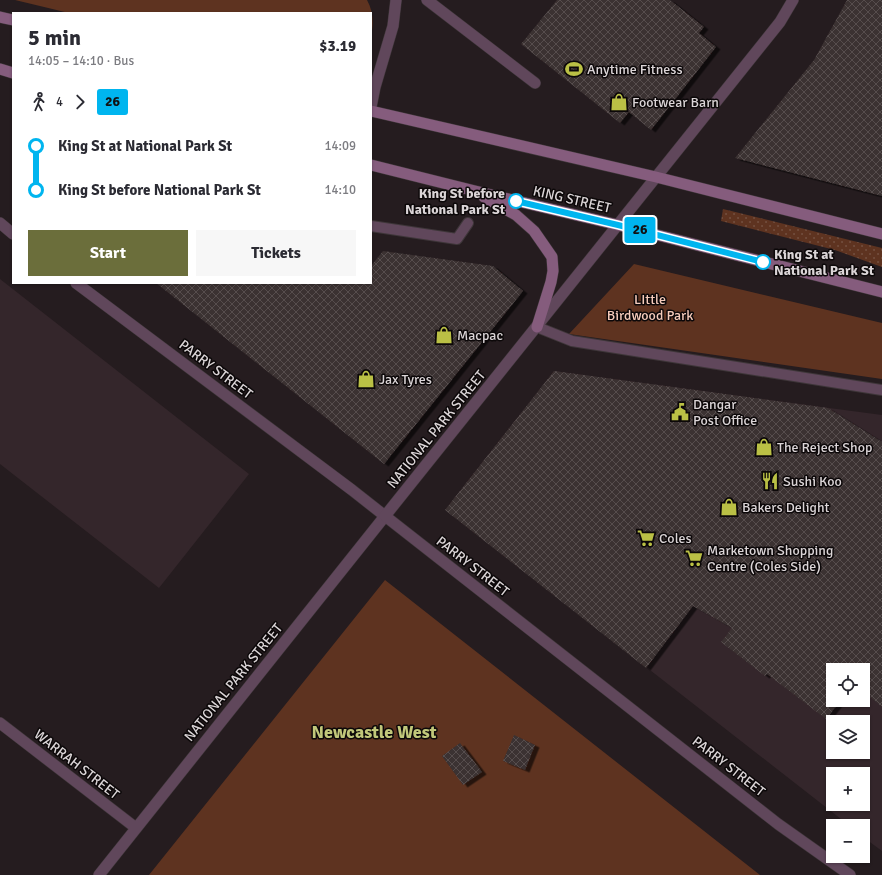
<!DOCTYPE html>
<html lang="en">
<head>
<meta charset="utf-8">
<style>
	:root { --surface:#fff; --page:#f7f7f7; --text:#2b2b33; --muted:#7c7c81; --accent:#6b6e3b }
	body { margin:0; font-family:Signika,sans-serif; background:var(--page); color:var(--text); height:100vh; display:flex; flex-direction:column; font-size:15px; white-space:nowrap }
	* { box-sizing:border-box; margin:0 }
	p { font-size:13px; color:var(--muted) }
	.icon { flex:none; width:22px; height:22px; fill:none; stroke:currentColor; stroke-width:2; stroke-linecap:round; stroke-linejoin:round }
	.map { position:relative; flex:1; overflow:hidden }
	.details { position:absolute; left:12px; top:12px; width:360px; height:272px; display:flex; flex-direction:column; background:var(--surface); border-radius:0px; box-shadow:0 1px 3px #0004 }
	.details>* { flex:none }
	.badge { padding:0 8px; border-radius:3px; font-size:14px; line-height:26px }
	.fabs { position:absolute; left:826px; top:663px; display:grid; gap:8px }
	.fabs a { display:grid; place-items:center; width:44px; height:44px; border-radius:0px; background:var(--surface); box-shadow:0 1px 3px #0004; font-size:20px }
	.map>.badge { position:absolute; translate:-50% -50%; box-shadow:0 0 0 2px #fff }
	.legs { display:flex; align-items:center; gap:6px; height:44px; padding:0 16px; font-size:13px }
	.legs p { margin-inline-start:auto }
	.headline { display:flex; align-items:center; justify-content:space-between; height:68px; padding:0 16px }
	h1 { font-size:22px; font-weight:800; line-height:30px }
	.cta { display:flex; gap:8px; margin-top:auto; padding:8px 16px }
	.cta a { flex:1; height:46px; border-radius:0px; background:var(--accent); color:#fff; font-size:16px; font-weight:800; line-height:46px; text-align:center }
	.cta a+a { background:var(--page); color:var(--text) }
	ul { padding:0 16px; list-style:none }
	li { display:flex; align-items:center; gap:14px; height:44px; font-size:15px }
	li i { display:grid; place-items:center; width:6px; height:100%; margin:0 5px; background:currentColor }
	li i::after { content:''; width:10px; height:10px; margin:-5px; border:3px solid; border-radius:50%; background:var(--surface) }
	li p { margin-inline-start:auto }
	li:first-child i { background:linear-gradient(#0000 50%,currentColor 0) }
	li:last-child i { background:linear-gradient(currentColor 50%,#0000 0) }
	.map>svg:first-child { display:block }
	.built { fill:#34262b; fill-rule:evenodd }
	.grass { fill:url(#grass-dots) }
	.park { fill:#5e3320 }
	.building { fill:url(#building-cross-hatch); filter:url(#shadow) }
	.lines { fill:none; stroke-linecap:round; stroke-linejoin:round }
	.service-casing { stroke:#3e3639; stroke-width:12 }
	.minor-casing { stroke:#3e3639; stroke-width:12 }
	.tertiary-casing { stroke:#3e3639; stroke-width:12 }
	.secondary-casing { stroke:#3e3639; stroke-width:12 }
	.service { stroke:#60475b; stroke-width:10 }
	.minor { stroke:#60475b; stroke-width:11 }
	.tertiary { stroke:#60475b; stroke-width:11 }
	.secondary { stroke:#855c7d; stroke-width:11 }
	.line-1-casing { stroke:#fff; stroke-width:9 }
	.line-1 { stroke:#00b5ef; stroke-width:6 }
	.stop-1-dot { fill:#fff; stroke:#00b5ef; stroke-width:2 }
	.labels { text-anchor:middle; stroke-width:3; stroke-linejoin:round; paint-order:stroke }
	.poi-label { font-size:14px; fill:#dbd5d7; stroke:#0c0809; text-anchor:start }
	.stop-label { font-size:14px; font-weight:bold; fill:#dbd5d7; stroke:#0c0809; text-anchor:end }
	.street-label { font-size:14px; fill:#dbd5d7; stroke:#0c0809 }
	.park-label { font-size:14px; fill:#f5cbbb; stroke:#0c0809 }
	.district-label { font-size:18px; font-weight:bold; fill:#c1c77a; stroke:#0c0809 }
</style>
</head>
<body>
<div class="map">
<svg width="882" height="875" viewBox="0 0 882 875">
	<defs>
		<pattern id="grass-dots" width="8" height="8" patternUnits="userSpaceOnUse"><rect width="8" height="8" fill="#5e3320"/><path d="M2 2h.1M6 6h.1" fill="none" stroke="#745040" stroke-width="1.8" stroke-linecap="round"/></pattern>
		<pattern id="building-cross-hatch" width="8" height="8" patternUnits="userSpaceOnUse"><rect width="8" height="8" fill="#3a3030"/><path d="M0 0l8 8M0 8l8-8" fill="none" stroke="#564d4d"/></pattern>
		<filter id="shadow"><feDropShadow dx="4.5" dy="2.5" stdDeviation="0" flood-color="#0009"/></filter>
	</defs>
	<rect width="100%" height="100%" fill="#251c1f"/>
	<!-- built -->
	<path class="built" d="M0 279 249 474 159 588 0 464Z
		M554 371 882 415V851L863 837V826H850L445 510ZM833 670H863V700H833ZM833 722H863V752H833ZM833 774H863V804H833Z"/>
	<!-- grass -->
	<path class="grass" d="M723 209 882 248V267L835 250 721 221Z"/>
	<!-- park -->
	<path class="park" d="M15 0H367C373 11 374 23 371 35V13H69Z
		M634 264 882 323V379L569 334Z
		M385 580 760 875H149Z"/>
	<!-- building -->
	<path class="building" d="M557 0H670L704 27 699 33 716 47 651 130 629 112 620 123 521 44Z
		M847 0H882V196L735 158 814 60Z
		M383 251 493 266 523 291 384 464 156 283H371V266Z
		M554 371 828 408 882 442V707L863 691V670H833V700H841L826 719 767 674 765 676 721 642 732 628 693 606 646 668 445 510Z
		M514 735 535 745 525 770 503 761Z
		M460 743 482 772 463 785 442 756Z"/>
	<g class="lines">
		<!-- service casing -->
		<g class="service-casing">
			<path id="service" d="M371 226 457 239 468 223
				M537 327 572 341 882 390"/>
		</g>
		<!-- minor casing -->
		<g class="minor-casing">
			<path id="minor" d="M427 0 535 83
				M371 107 375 87 393 26 396 0
				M0 223 13 234
				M76 283 352 490 385 516 99 875
				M0 723 136 828"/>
		</g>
		<!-- tertiary casing -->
		<g class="tertiary-casing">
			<path id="tertiary" d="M793 0 780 22 385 516 778 824 850 875"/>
		</g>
		<!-- secondary casing -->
		<g class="secondary-casing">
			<path id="secondary" d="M0 17 13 20
				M0 69 13 73
				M371 111 656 177 882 234
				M371 165 475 191 618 225 882 292
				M484 197 516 215 534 231 552 257 553 271 551 282 537 327"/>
		</g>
		<!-- service -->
		<use href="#service" class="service"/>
		<!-- minor -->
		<use href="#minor" class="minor"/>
		<!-- tertiary -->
		<use href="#tertiary" class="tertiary"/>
		<!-- secondary -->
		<use href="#secondary" class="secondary"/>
	</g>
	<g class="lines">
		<!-- line-1 casing -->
		<g class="line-1-casing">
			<path id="line-1" d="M516 201 618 225 763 262"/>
		</g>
		<!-- line-1 -->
		<use href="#line-1" class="line-1"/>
	</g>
	<!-- icons -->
	<defs>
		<g id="stadium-bare" transform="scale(1.38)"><path d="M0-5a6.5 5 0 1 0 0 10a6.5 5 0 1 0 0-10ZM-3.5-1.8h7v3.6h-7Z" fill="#bac045" stroke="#0c0809" stroke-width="2.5" paint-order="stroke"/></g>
		<g id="shop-bare" transform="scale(1.38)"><path d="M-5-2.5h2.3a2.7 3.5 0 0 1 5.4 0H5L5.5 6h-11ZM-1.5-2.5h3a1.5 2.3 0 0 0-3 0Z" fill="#bac045" stroke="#0c0809" stroke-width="2.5" paint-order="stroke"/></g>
		<g id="civic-bare" transform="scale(1.38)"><path d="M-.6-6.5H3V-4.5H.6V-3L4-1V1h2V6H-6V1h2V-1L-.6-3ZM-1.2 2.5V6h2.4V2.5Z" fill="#bac045" stroke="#0c0809" stroke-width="2.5" paint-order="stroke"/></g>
		<g id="restaurant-bare" transform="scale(1.38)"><path d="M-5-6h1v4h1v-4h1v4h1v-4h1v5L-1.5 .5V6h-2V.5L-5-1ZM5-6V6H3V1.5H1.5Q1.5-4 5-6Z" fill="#bac045" stroke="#0c0809" stroke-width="2.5" paint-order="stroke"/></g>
		<g id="supermarket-bare" transform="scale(1.38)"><path d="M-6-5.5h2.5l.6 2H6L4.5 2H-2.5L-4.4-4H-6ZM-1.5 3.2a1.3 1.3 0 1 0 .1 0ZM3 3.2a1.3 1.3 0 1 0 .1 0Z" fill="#bac045" stroke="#0c0809" stroke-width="2.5" paint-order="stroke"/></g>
	</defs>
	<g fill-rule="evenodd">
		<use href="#stadium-bare" x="574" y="69"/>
		<use href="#shop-bare" x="619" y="102"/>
		<use href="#shop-bare" x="444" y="335"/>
		<use href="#shop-bare" x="366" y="379"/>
		<use href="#civic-bare" x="680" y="412"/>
		<use href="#shop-bare" x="764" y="447"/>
		<use href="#restaurant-bare" x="770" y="481"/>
		<use href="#shop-bare" x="729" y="507"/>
		<use href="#supermarket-bare" x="646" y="538"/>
		<use href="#supermarket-bare" x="694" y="558"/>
	</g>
	<!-- markers -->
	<g class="stop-1-dot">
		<circle cx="516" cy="201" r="7"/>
		<circle cx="763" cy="262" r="7"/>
	</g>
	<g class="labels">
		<!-- poi labels -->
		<g class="poi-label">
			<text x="587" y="74">Anytime Fitness</text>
			<text x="632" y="107">Footwear Barn</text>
			<text x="457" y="340">Macpac</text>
			<text x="379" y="384">Jax Tyres</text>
			<text x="693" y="409">Dangar<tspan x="693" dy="16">Post Office</tspan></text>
			<text x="777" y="452">The Reject Shop</text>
			<text x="783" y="486">Sushi Koo</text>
			<text x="742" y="512">Bakers Delight</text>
			<text x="659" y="543">Coles</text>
			<text x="707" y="555">Marketown Shopping<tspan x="707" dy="16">Centre (Coles Side)</tspan></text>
		</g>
		<!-- stop labels -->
		<g class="stop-label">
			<text x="505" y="198">King St before<tspan x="505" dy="16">National Park St</tspan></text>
			<text x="774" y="259" text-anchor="start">King St at<tspan x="774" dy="16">National Park St</tspan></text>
		</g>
		<!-- street labels -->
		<g class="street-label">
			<text transform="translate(572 199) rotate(13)" y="5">KING STREET</text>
			<text transform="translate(216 369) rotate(37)" y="5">PARRY STREET</text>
			<text transform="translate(436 429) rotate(-51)" y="5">NATIONAL PARK STREET</text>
			<text transform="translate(473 566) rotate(38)" y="5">PARRY STREET</text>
			<text transform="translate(233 682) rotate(-51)" y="5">NATIONAL PARK STREET</text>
			<text transform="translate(77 764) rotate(38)" y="5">WARRAH STREET</text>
			<text transform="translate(729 766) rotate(38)" y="5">PARRY STREET</text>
		</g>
		<!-- park labels -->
		<g class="park-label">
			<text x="650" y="304">LIttle<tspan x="650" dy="16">Birdwood Park</tspan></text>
		</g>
		<!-- district labels -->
		<g class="district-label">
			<text x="374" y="738">Newcastle West</text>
		</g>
	</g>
</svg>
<div class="fabs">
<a><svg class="icon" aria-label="locate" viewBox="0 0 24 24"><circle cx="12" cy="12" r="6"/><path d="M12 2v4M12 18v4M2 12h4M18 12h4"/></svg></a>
<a><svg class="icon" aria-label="layers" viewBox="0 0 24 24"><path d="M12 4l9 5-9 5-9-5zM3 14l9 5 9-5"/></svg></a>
<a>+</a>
<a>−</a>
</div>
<b class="badge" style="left:640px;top:230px;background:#00b5ef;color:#111">26</b>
<section class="details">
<div class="headline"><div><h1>5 min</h1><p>14:05 – 14:10 · Bus</p></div><b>$3.19</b></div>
<div class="legs"><svg class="icon" aria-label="walk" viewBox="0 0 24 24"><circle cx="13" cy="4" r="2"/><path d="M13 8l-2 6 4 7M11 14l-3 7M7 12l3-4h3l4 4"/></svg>4<svg class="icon" aria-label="forward" viewBox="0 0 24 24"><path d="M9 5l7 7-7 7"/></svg><b class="badge" style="background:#00b5ef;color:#111">26</b></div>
<ul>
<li><i style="color:#00b5ef"></i><b>King St at National Park St</b><p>14:09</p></li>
<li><i style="color:#00b5ef"></i><b>King St before National Park St</b><p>14:10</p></li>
</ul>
<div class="cta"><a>Start</a><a>Tickets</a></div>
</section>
</div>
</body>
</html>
